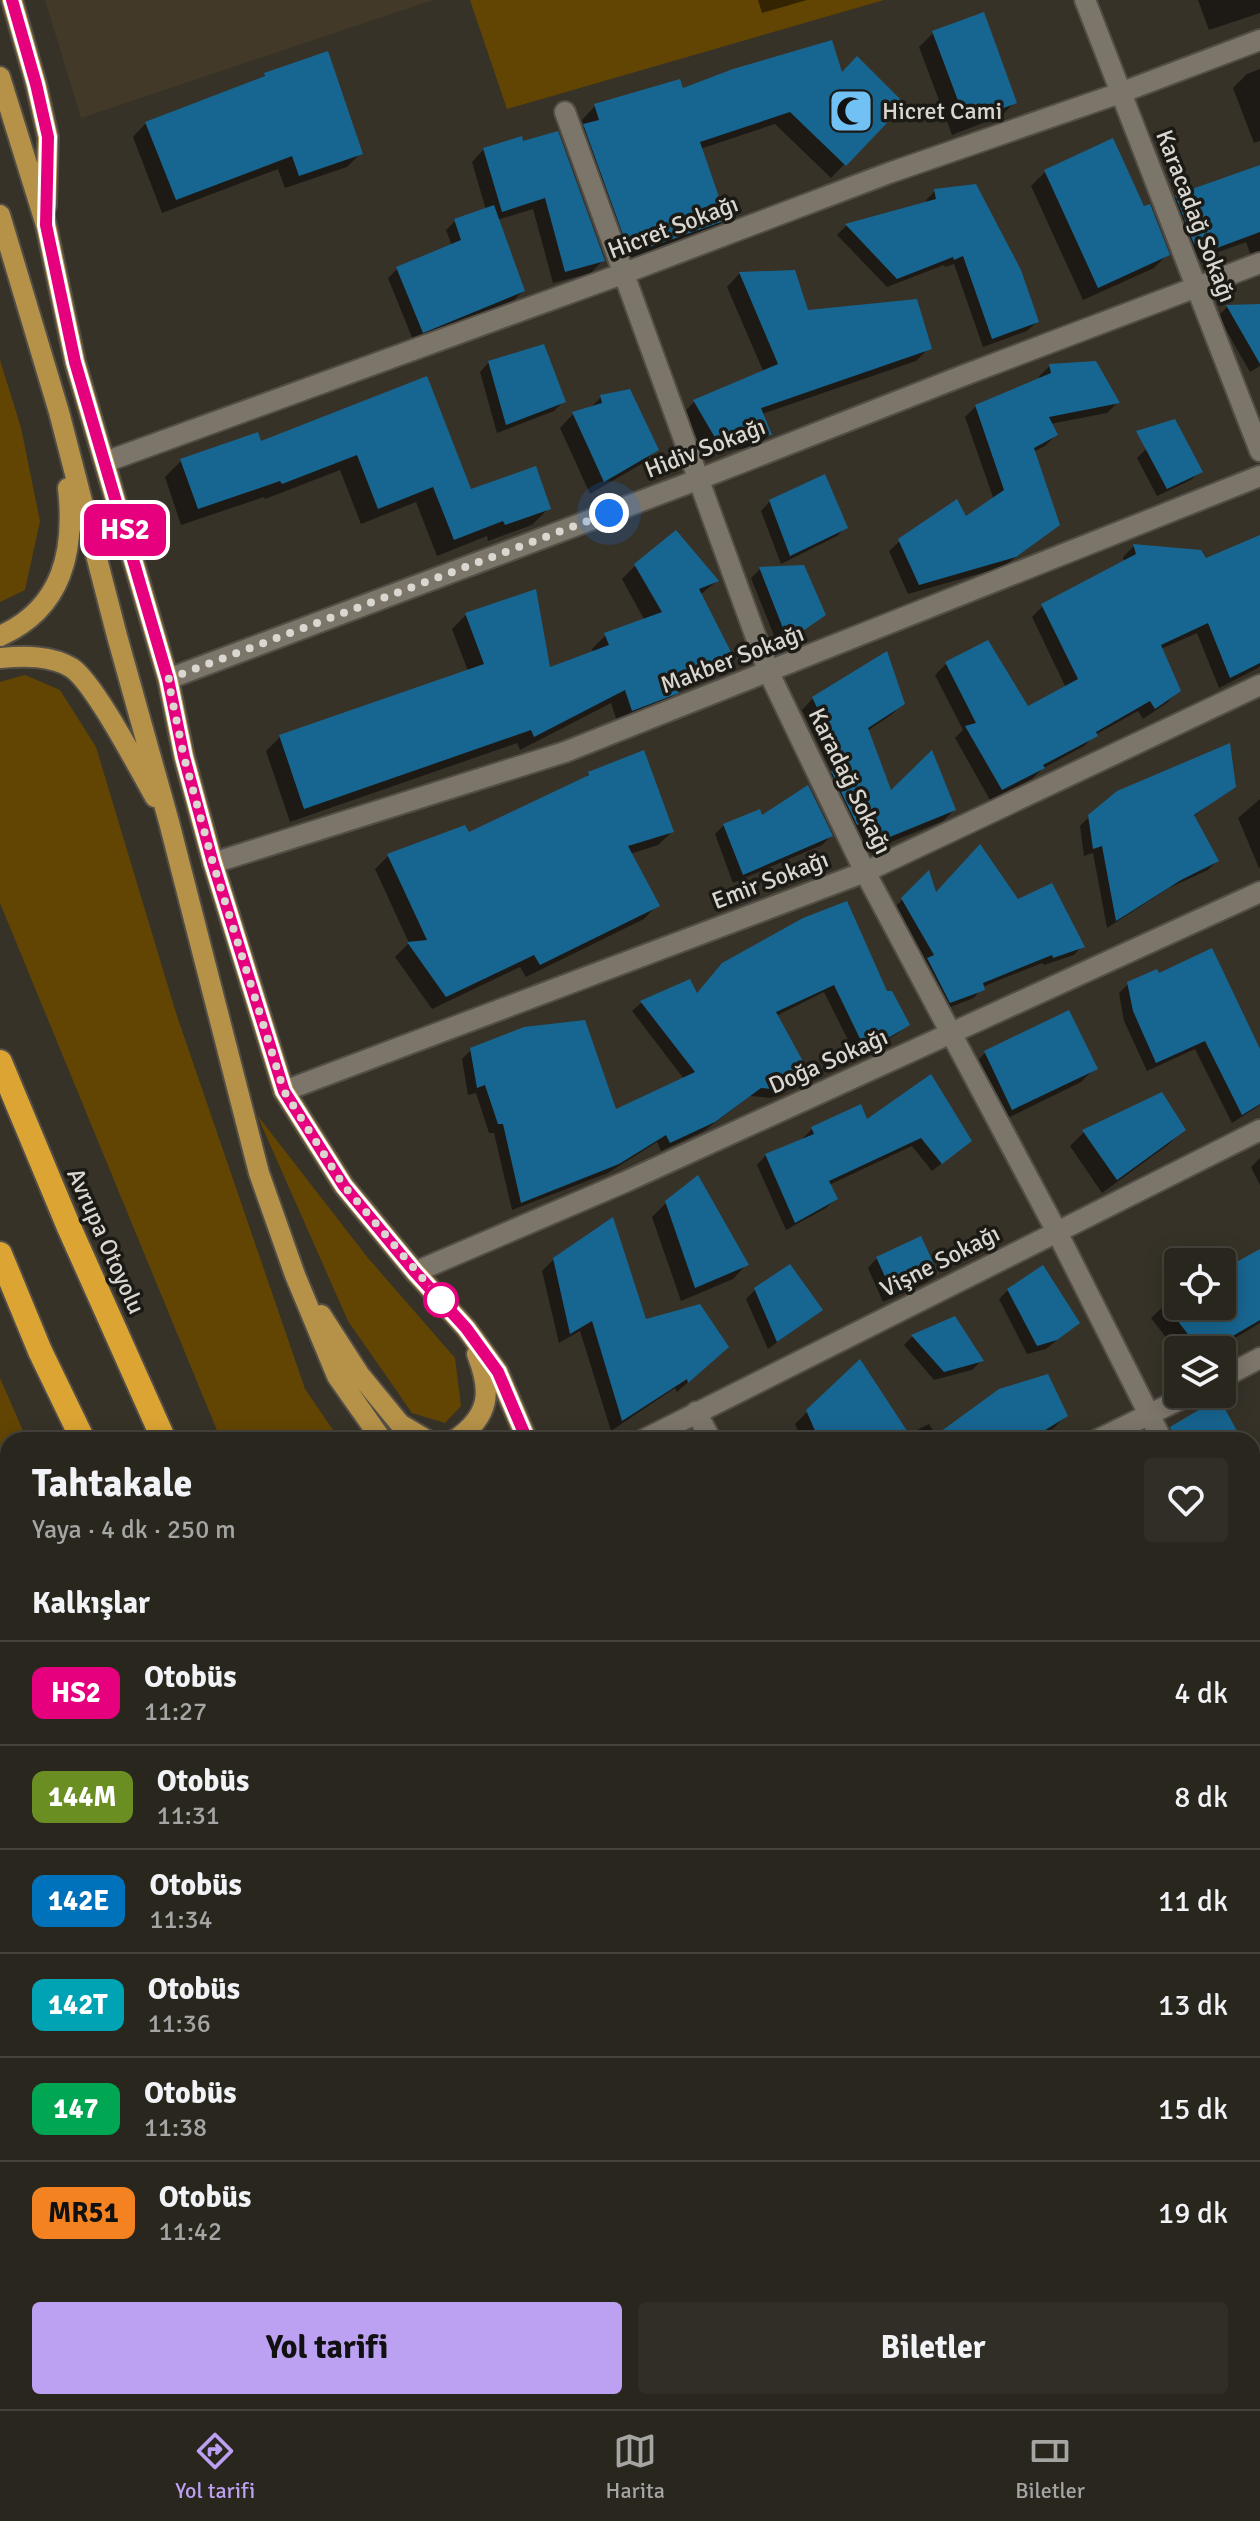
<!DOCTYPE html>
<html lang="tr">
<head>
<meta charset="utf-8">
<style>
	:root { --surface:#29261e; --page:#312e27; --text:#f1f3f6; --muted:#a5a5a4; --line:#45433c; --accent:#bca0f2 }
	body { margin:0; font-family:Signika,sans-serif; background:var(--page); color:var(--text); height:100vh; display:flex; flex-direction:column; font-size:30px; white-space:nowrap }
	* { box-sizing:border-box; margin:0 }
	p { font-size:26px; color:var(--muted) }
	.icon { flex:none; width:44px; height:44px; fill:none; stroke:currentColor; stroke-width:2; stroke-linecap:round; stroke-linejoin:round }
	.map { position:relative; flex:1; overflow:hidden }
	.details { position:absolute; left:0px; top:1432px; width:1260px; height:978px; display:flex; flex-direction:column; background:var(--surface); border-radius:24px 24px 0 0; box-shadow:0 4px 20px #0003,0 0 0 2px var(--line) }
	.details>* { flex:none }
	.badge { padding:0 16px; border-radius:12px; font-size:28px; line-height:52px }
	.controls { position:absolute; left:1164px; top:1248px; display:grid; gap:16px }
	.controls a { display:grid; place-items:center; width:72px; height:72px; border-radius:8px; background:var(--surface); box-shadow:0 4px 20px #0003,0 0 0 2px var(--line); font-size:40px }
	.you { position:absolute; width:40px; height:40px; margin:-20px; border:6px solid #fff; border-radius:50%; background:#1a73e8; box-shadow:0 0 0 12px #1a73e833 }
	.map>.badge { position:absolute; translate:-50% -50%; box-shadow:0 0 0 4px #fff }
	h2 { padding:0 32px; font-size:30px; line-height:72px }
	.round { display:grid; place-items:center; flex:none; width:84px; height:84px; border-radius:8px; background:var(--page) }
	.overview { display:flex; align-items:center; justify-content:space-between; height:136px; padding:0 32px }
	h1 { font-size:38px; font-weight:700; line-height:60px }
	.primary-button { display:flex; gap:16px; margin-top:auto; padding:16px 32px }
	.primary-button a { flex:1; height:92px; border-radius:8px; background:var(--accent); color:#111; font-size:32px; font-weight:700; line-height:92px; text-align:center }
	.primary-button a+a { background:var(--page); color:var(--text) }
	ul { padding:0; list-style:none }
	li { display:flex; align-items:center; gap:24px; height:104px; padding:0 32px; border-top:2px solid var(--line) }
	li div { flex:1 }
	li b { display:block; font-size:30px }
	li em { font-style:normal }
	li .badge { min-width:88px; font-weight:700; text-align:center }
	.dock { display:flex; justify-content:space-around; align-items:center; height:112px; border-top:2px solid var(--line); background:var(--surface); font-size:22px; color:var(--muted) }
	.dock a { display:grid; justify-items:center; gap:4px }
	.dock .active { color:var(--accent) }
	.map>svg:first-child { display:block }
	.built { fill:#423929 }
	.green { fill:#624503 }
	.shadow { fill:#0007 }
	.building { fill:#176692 }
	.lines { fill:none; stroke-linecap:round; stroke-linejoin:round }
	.minor-casing { stroke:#534e46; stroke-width:24 }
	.major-casing { stroke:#534e46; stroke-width:24 }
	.highway-casing { stroke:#534e46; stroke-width:28 }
	.minor { stroke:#7c756a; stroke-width:20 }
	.major { stroke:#b69249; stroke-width:20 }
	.highway { stroke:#dca533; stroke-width:24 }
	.line-casing { stroke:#fff; stroke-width:18 }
	.line { stroke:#e6007e; stroke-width:12 }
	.walk { stroke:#dad6d0; stroke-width:8; stroke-dasharray:0 14.4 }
	.stop-dot { fill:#fff; stroke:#e6007e; stroke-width:4 }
	.labels { text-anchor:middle; stroke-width:7; stroke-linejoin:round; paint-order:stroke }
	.poi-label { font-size:24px; fill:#dad6d0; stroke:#1c1a15; text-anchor:start }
	.street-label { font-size:24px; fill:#dad6d0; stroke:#1c1a15 }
</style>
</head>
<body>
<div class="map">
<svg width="1260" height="2409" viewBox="0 0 1260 2409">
	<rect width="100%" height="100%" fill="#373228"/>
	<!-- built -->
	<path class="built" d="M45 0H433L81 118Z"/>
	<!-- green -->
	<path class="green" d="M470 0H884L507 109Z
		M0 360 21 428 40 521 25 590 0 602Z
		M25 675 60 690 96 747 176 1013 305 1389 340 1440H221L0 903V682Z
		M257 1115 368 1258 455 1358 461 1406 445 1423 412 1413 348 1321Z
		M0 1378 27 1440H8V1689L0 1661Z
		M1260 1522V2001L1252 2000V1526Z
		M1252 2056 1260 2057V2310L1252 2309Z
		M415 2402H575L580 2409H420Z
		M786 2402H1025L1030 2409H791Z"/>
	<!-- shadow -->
	<path class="shadow" d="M758 0H807L762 13Z
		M1198 0H1260V13L1209 30Z
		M982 14 1015 102 1001 116 952 135 919 47 933 33Z
		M1260 69V141L1254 143 1233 88 1247 74Z
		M265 75 361 153 347 167 285 188 278 169 162 213 133 137 146 123 260 80Z
		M840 75 903 104 831 178 775 124 700 149 724 220 711 234 617 267 571 140 584 127 582 120 595 106 681 90Z
		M521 139 603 260 591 273 553 283 533 209 497 220 523 291 514 300 413 340 388 278 397 269 452 246 446 230 455 221 486 210 472 162 484 149Z
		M1112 141 1168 254 1154 268 1083 300 1031 186 1045 172Z
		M1260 167V252L1251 256 1246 242 1197 260 1193 248 1184 252 1167 206 1176 197Z
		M935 191 1037 322 1027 331 983 347 954 264 945 267 944 265 887 287 837 235 846 226 927 204 926 200Z
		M794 272 807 312 929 348 916 361 762 414 770 434 757 447 704 453 681 415 694 402 764 373 727 287 739 274Z
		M1260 306V366L1250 372 1218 316 1227 307Z
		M489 362 563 402 554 411 497 433 480 372Z
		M1050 366 1117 403 1107 413 1050 424 1056 435 1045 446 1033 452 1058 525 1003 567 908 594 889 551 900 541 966 519 994 500 965 417 976 406 1040 379 1039 376Z
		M426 378 470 491 549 508 532 525 488 541 487 536 437 556 416 502 361 524 340 470 265 499 264 497 181 525 165 477 182 460 260 444Z
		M601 397 657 449 643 463 590 494 560 428 573 414 589 409Z
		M1146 449 1200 471 1191 480 1157 496 1137 458Z
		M770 501 846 527 837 536 781 564 761 511Z
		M1260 537V666L1258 668 1219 688 1197 633 1161 649 1179 690 1168 702 1143 719 1138 711 1095 735 1084 746 1042 769 1032 779 990 800 955 738 963 730 935 675 946 664 1027 709 1066 688 1032 617 1043 606 1124 562 1123 557 1134 546 1205 561Z
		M636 565 717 581 700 595 729 653 715 667 675 689 676 692 662 706 618 724 611 703 520 750 517 743 290 822 266 751 280 737 468 671 452 629 466 615 549 669 593 653 592 649 606 635 645 621 622 579Z
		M803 567 823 614 779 648 751 578 760 569Z
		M813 698 903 704 891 715 867 731 890 794 954 810 943 821 859 855 820 784 832 773 802 710Z
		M589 774 672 832 658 845 630 854 657 905 644 919 526 977 520 967 432 1009 395 957 409 943 375 869 388 856 468 835 582 780Z
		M1234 786 1193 817 1217 861 1208 870 1169 888 1107 928 1093 853 1084 856 1080 826 1089 817Z
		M1260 799V867L1259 868 1238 818Z
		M761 818 831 836 822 845 733 883 715 834 724 825Z
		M928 874 935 895 1017 902 1082 946 1074 955 1044 965 1042 963 982 987 974 998 940 1011 894 908Z
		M723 965 885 993 907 1024 898 1033 857 1058 824 992 776 1016 808 1076 799 1085 771 1098 750 1096 704 1131 661 1151 657 1142 608 1173 512 1210 494 1133H489L476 1093 468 1095 462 1059 471 1050 614 1112 684 1079 632 1011 641 1003 689 982 696 996Z
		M1128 984 1260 1054V1105L1232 1123 1195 1049 1147 1071 1124 1021 1119 993Z
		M985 1053 1095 1068 1081 1082 998 1123 971 1067Z
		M867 1122 970 1141 932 1171 912 1146 829 1185 836 1199 826 1208 786 1230 757 1165 766 1155 804 1141 803 1138 812 1129Z
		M1183 1130 1169 1144 1102 1193 1070 1146 1084 1132Z
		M1260 1158V1185L1251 1167Z
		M666 1203 746 1265 733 1279 681 1301 652 1217Z
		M877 1258 936 1273 927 1282 883 1302 868 1268Z
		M554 1259 644 1322 714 1359 677 1392 675 1388 611 1431 580 1331 559 1343 542 1271Z
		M1260 1266V1323L1215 1350H1178V1353L1151 1318 1165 1305 1178 1297V1306H1222V1273Z
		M756 1289 821 1310 768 1349 746 1299Z
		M1008 1290 1078 1323 1046 1349 1027 1354 999 1299Z
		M954 1318 981 1361 972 1370 934 1380 904 1345 912 1337Z
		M808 1411 907 1435 929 1424 937 1437 1066 1415 1054 1428 1034 1440H802L795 1424Z
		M8 1981V2098L0 2101V1984Z
		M8 2155V2281L0 2284V2159Z
		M105 2402H168L171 2409H93Z
		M208 2402H283L287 2409H212Z"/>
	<!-- building -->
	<path class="building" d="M984 12 1017 103 966 122 932 31Z
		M832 40 842 72 857 56 905 104 846 166 790 112 700 142 727 220 630 254 583 124 599 120 594 104 680 79 683 88 733 69Z
		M328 51 363 154 299 176 292 156 176 200 145 122 265 76 264 73Z
		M558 131 605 261 565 272 545 198 502 212 483 148 522 136 523 141Z
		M1113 138 1144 206 1150 204 1170 255 1098 288 1044 170Z
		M1260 165V232L1206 252 1202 240 1194 244 1175 195Z
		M976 184 1021 270 1039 322 992 339 963 256 954 260 953 257 897 279 845 224 936 199 934 189Z
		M494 205 525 291 423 333 396 267 461 240 454 219Z
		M795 270 808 310 917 299 932 349 761 408 772 435 717 441 693 400 778 364 739 272Z
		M1260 304V364L1226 305Z
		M544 344 566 402 506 425 488 361Z
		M1096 361 1120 403 1049 417 1058 435 1034 448 1060 525 1016 557 919 585 898 539 957 499 966 516 1004 490 975 405 1051 373 1049 364Z
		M427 376 471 489 536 466 551 509 505 525 503 521 454 540 433 487 378 509 357 455 282 484 280 481 198 509 180 459 258 432 261 441Z
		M630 389 659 450 604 482 572 412 602 403 600 395Z
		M1175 419 1203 472 1167 489 1136 431Z
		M825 474 848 528 790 556 769 500Z
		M676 530 719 581 699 589 732 654 676 684 679 693 632 711 625 690 534 737 531 730 304 809 279 735 484 664 465 613 536 589 550 667 609 645 604 633 662 612 634 564Z
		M1260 535V663L1230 678 1208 623 1161 645 1181 691 1155 709 1150 701 1096 732 1098 736 1043 765 1045 768 1002 790 965 726 976 723 945 662 988 640 1028 706 1078 679 1041 604 1136 554 1133 544 1201 550 1206 558Z
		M804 565 826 615 788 641 759 567Z
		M887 651 905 704 868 728 891 790 932 750 956 810 870 845 862 823 857 825 831 771 843 763 812 697Z
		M1230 743 1236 787 1194 815 1219 861 1181 880 1116 921 1102 846 1093 849 1088 815 1117 791Z
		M644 750 674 832 628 846 660 906 540 965 534 955 446 997 407 942 427 940 387 854 465 825 469 832 589 775 588 772Z
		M808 785 833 836 743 875 723 824 760 809 762 815Z
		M980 844 1018 899 1052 883 1085 947 1053 958 1052 955 983 983 985 990 950 1003 927 958 934 955 901 898 929 870 936 892Z
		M847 901 887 991H892L910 1025 866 1051 834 985 776 1012 811 1076 782 1090 761 1088 715 1122 670 1143 666 1135 619 1164 521 1203 503 1124H498L485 1085 477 1088 470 1048 524 1027 585 1020 616 1109 695 1072 640 1001 690 979 697 993 722 963 803 918Z
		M1212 948 1260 1049V1104L1242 1115 1205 1041 1156 1063 1133 1011 1127 982 1157 969 1159 973Z
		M1069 1010 1098 1069 1012 1110 984 1051Z
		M931 1074 972 1141 942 1164 921 1138 829 1181 838 1199 795 1223 765 1154 814 1134 811 1127 861 1104 867 1119Z
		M1162 1092 1186 1130 1117 1180 1082 1130Z
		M698 1175 749 1265 695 1288 665 1201Z
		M613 1217 646 1319 700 1304 729 1347 688 1383 687 1379 622 1421 592 1321 570 1334 553 1258Z
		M921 1236 938 1273 893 1294 876 1257Z
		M1260 1249V1320L1209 1350H1200L1164 1303 1178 1295V1306H1222V1270Z
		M790 1264 823 1310 777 1342 754 1288Z
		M1043 1265 1080 1323 1057 1340 1037 1346 1007 1289Z
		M955 1316 984 1361 944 1372 911 1335Z
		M860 1359 913 1440H819L806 1410Z
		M1048 1374 1068 1416 1029 1440H929L999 1389Z
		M1219 1398 1242 1440H1175L1170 1427Z"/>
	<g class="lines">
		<!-- minor casing -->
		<g class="minor-casing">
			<path id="minor" d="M1085 0 1260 451
				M565 112 769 673 865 872 1057 1232 1162 1440
				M105 462 622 274 889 173 1120 93 1260 40
				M168 679 697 480 962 376 1260 263
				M213 863 565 752 1260 476
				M284 1091 865 872 1260 685
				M415 1272 625 1182 1260 892
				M1222 1378 1260 1358
				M696 1412 711 1440
				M643 1440 1260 1130
				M1097 1440 1191 1394
				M1252 1502 1260 1498
				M1252 1630 1260 1649
				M0 1958 8 1955
				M1252 2029 1260 2030
				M0 2112 8 2110
				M0 2295 8 2292
				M1252 2350 1260 2351
				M36 2409 49 2402
				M321 2409 333 2402"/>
		</g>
		<!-- major casing -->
		<g class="major-casing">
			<path id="major" d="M12 0 36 84 48 137 46 205
				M0 77 46 225 75 362 168 679 184 757 213 863 284 1091 344 1186 415 1272 466 1328 498 1372 527 1440
				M0 215 59 412 117 636 169 822 259 1173 295 1275 337 1376 382 1440
				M0 636C63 608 75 551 68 488
				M0 658C24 656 51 655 72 668 95 684 139 769 155 797
				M321 1315 359 1374 400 1424 427 1440
				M455 1440C490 1416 492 1392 477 1354
				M0 1768 8 1788
				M0 1827 8 1838
				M376 2402 381 2409
				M1063 2402 1068 2409"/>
		</g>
		<!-- highway casing -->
		<g class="highway-casing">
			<path id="highway" d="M0 1062 68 1225 164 1440
				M0 1254 40 1351 83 1440
				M630 2402 635 2409
				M722 2402 727 2409"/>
		</g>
		<!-- minor -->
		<use href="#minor" class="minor"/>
		<!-- major -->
		<use href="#major" class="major"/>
		<!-- highway -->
		<use href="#highway" class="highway"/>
	</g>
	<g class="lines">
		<!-- line casing -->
		<g class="line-casing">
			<path id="line" d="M12 0 36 84 48 137 46 225 75 362 168 679 184 757 213 863 284 1091 344 1186 415 1272 466 1328 498 1372 527 1440"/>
		</g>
		<!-- line -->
		<use href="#line" class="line"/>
		<!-- walk -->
		<path class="walk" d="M441 1300 344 1186 284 1091 213 863 184 757 168 679 609 513"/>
	</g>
	<!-- icons -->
	<defs>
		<g id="mosque-square" transform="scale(2.3)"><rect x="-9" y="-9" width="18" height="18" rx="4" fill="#72c1f5" stroke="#1c1a15"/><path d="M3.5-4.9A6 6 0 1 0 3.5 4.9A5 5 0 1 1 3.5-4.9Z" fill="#111"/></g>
	</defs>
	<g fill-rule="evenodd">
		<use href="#mosque-square" x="851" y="111"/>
	</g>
	<!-- markers -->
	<circle class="stop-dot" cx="441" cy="1300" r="16"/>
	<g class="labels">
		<!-- poi labels -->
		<g class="poi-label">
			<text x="882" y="119">Hicret Cami</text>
		</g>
		<!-- street labels -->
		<g class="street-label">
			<text transform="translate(1196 216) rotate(69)" y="8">Karacadağ Sokağı</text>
			<text transform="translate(673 227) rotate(-21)" y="8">Hicret Sokağı</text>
			<text transform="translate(705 448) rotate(-21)" y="8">Hidiv Sokağı</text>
			<text transform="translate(732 659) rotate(-21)" y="8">Makber Sokağı</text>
			<text transform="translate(850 781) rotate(64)" y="8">Karadağ Sokağı</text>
			<text transform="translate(770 880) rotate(-21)" y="8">Emir Sokağı</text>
			<text transform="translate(828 1061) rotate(-24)" y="8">Doğa Sokağı</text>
			<text transform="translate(106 1241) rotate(66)" y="8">Avrupa Otoyolu</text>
			<text transform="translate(940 1261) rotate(-27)" y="8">Vişne Sokağı</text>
		</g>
	</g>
</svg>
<div class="controls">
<a><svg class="icon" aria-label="locate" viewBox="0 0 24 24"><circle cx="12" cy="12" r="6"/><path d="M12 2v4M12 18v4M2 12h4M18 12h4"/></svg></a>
<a><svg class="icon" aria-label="layers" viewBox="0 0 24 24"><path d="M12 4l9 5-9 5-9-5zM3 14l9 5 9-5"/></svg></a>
</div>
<div class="you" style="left:609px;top:513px"></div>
<b class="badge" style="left:125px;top:530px;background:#e6007e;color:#fff">HS2</b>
<section class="details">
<div class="overview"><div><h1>Tahtakale</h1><p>Yaya · 4 dk · 250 m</p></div><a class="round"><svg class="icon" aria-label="heart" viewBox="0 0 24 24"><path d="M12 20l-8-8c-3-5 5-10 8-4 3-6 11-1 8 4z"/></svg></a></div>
<h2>Kalkışlar</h2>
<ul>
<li><span class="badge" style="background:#e6007e;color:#fff">HS2</span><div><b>Otobüs</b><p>11:27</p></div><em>4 dk</em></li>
<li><span class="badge" style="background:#6b8e23;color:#fff">144M</span><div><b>Otobüs</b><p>11:31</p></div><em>8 dk</em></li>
<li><span class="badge" style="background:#0072bc;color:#fff">142E</span><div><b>Otobüs</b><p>11:34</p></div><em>11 dk</em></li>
<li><span class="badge" style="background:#00a3b4;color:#fff">142T</span><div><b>Otobüs</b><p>11:36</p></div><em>13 dk</em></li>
<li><span class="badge" style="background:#00a651;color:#fff">147</span><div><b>Otobüs</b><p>11:38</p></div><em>15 dk</em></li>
<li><span class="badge" style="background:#f58220;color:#111">MR51</span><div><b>Otobüs</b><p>11:42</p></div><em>19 dk</em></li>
</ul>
<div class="primary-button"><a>Yol tarifi</a><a>Biletler</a></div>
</section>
</div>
<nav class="dock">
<a class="active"><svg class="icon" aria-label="directions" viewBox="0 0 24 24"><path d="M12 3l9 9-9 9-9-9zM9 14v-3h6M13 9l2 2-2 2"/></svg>Yol tarifi</a>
<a><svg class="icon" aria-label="map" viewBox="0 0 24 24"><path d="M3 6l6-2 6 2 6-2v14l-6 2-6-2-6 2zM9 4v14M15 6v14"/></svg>Harita</a>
<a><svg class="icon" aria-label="tickets" viewBox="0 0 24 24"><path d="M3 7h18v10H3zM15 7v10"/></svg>Biletler</a>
</nav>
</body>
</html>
